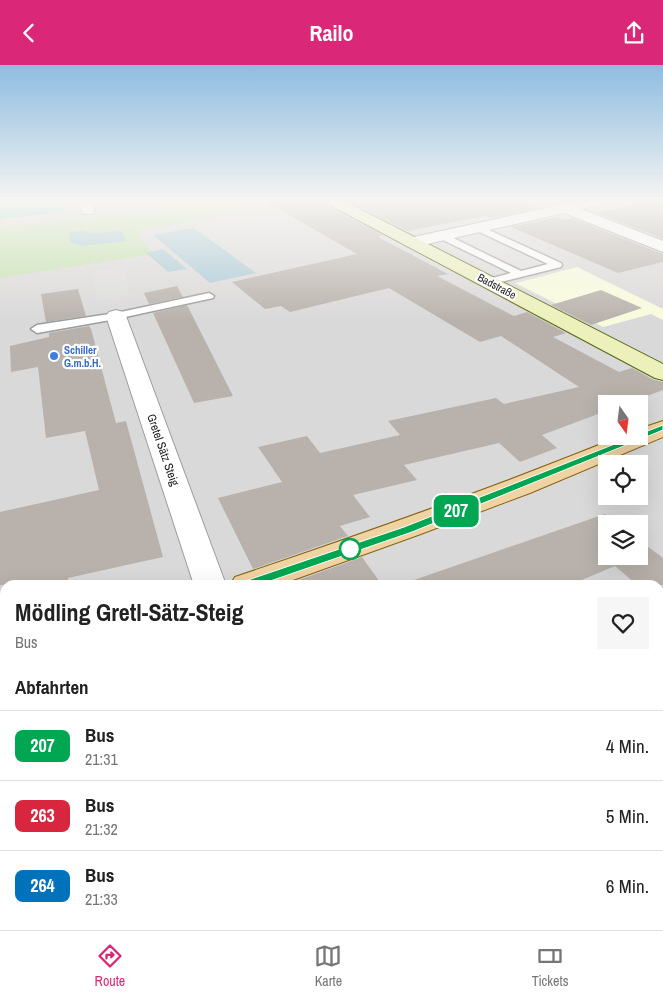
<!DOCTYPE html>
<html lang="de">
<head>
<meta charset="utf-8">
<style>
	:root { --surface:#fff; --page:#f6f6f6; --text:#222; --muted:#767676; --line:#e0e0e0; --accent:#db2777 }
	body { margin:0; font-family:"Archivo Narrow",sans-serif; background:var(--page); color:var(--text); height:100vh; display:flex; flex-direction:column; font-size:19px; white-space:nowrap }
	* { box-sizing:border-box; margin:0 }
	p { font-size:16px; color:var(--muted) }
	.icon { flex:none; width:28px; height:28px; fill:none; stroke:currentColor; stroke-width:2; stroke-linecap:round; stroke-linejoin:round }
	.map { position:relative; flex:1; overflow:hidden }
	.drawer { position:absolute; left:0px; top:515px; width:664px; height:350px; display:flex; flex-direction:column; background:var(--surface); border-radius:15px 15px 0 0; box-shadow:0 5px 20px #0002 }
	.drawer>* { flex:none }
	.badge { padding:0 10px; border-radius:8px; font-size:18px; line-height:32px }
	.needle { width:32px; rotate:166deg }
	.buttons { position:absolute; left:598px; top:330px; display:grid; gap:10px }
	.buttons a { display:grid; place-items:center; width:50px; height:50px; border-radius:0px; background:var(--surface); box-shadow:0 5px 20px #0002; font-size:25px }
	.map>.badge { position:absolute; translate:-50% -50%; box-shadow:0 0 0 2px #fff }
	h2 { padding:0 15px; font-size:19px; line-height:45px }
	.round { display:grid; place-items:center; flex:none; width:52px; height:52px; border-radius:0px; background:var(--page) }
	.overview { display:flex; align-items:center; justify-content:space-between; height:85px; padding:0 15px }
	h1 { font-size:24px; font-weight:700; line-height:38px }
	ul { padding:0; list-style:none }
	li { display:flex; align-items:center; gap:15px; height:70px; padding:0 15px; border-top:1px solid var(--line) }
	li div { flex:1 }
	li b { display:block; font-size:19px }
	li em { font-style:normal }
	li .badge { min-width:55px; font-weight:700; text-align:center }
	header { display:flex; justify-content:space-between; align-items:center; height:65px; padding:0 15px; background:var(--accent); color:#fff; font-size:22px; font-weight:700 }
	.menu { display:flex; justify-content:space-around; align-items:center; height:70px; border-top:1px solid var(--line); background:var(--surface); font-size:14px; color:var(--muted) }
	.menu a { display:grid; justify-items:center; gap:2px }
	.menu .on { color:var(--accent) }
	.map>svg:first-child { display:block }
	.residential { fill:#dad9d9; fill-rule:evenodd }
	.education { fill:#f9fbdd }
	.grass { fill:#c4e1ae }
	.pitch { fill:#89d3ba }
	.parking { fill:#dcdcdc }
	.water { fill:#a8c8d5 }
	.building { fill:#b9b2ac }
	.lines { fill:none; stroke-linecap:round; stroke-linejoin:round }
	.lane-casing { stroke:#9d9d9d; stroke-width:3 }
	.street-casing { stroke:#9d9d9d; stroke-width:2 }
	.secondary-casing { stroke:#576511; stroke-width:2 }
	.primary-casing { stroke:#836311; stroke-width:2 }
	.lane { fill:#fff; fill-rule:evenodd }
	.street { fill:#fff; fill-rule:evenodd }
	.secondary { fill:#ecf1bb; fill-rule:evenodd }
	.primary { fill:#f0d3a3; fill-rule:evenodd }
	.line { fill:#00a651; stroke:#fff }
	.shop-dot { fill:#3f7fe0; stroke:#fff; stroke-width:2 }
	.stop-dot { fill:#fff; stroke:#00a651; stroke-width:2.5 }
	.labels { text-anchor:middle; stroke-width:4.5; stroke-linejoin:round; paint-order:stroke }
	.far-street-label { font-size:11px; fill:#1c1c1c; stroke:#fff }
	.far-shop-label { font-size:11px; font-weight:bold; fill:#366cbe; stroke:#fff; text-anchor:start }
	.street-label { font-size:12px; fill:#1c1c1c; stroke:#fff }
</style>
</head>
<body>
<header><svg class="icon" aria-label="back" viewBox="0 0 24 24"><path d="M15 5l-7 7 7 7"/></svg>Railo<svg class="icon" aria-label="share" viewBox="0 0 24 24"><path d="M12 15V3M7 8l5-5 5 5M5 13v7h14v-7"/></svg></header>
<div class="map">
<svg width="663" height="865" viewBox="0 0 663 865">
	<rect width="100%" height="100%" fill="#ece9e3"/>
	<!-- residential -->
	<path class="residential" d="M0 135H663V865H0ZM606 339H639V371H606ZM606 399H639V431H606ZM606 459H639V491H606ZM5 520H659V860H5Z"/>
	<!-- education -->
	<path class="education" d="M577 202 663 244V255L651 249 603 262 515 218Z"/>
	<!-- grass -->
	<path class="grass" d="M144 135H233L247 147 136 167 154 189 0 213V162L149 146Z"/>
	<!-- pitch -->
	<path class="pitch" d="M0 135H60L64 147 0 154Z"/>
	<!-- parking -->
	<path class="parking" d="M501 165 558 190 577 202 515 218 438 179Z
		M123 203 130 231 97 235 92 206Z"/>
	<!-- water -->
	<path class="water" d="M194 163 256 208 210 218 153 170Z
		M82 166 95 168 121 166 127 176 82 181 69 177 70 167Z
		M163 184 187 204 168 207 146 188Z"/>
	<!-- building -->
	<path class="building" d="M263 135H322L325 140 383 170 378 172 448 209 437 211 514 251 527 247 566 268 553 272 619 307 632 303 654 315 663 317V325L626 339H606V346L542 370 557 383 520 397 499 378 404 400 417 415 353 430 370 452 340 461 348 471 253 504 218 433 282 417 258 382 307 371 320 388 400 370 388 356 496 333 504 339 579 322 501 271 480 277 389 223 290 247 281 241 265 244 232 217 357 189Z
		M346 135H521L538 143 491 153 485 151 407 166Z
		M655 135H663V174L597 148Z
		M557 152 564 155 572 153 663 189V197L618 208 511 162Z
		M177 221 183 232 149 239 144 228Z
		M78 224 86 251 46 257 41 229Z
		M601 225 642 243 591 260 551 240Z
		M187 240 233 331 194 338 153 248Z
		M89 261 91 264 116 358 126 356 163 492 68 513 69 520H0V447L99 425 85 366 46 373 38 302 11 307 10 281 49 272V268Z
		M605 449 618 459H606V491H639V475L663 493V520H637L615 501 570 520H415L414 515Z
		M362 492 382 520H285Z"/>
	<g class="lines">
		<!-- lane casing -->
		<g class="lane-casing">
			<path id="lane" d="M478 160 561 198 562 200 561 202 493 219H485L484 217 485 215 511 208 439 173V169H445L521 206 548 199 475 165 474 163Z
				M209 228 214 231 213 233 116 254 37 268 31 264 37 260 116 248Z"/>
		</g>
		<!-- street casing -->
		<g class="street-casing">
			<path id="street" d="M76 135H90L95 146 93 149H83Z
				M585 135H611L609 138 581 144 663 176V187L564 148 414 182 408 180 406 177 408 174 414 172 555 141 562 138 567 139Z
				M116 245 123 247 126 251 226 520H194L106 251 109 247Z
				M318 860H365L367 865H319Z"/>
		</g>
		<!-- secondary casing -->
		<g class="secondary-casing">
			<path id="secondary" d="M324 135H342L663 299V315L655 313 326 138Z"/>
		</g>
		<!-- primary casing -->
		<g class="primary-casing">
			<path id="primary" d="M663 356V372L530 428 418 470 279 520H230L235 512C365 468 494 423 621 371H639V364Z
				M5 577V603L0 604V578Z"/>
		</g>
		<!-- lane -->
		<use href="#lane" class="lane"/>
		<!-- street -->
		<use href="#street" class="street"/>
		<!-- secondary -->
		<use href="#secondary" class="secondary"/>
		<!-- primary -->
		<use href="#primary" class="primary"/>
	</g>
	<!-- sky -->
	<linearGradient id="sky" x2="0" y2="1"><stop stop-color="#8ebce0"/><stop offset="0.53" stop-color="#f6f5f2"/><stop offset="1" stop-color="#f6f5f2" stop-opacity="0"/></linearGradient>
	<rect width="663" height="256" fill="url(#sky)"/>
	<!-- line -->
	<path class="line" d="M663 360V365L412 467 250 523H242L241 520 242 517 404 462Z"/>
	<!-- markers -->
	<circle class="shop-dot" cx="54" cy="291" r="5"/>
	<circle class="stop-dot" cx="350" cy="484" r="10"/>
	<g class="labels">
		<!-- far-street labels -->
		<g class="far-street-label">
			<text transform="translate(497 221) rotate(28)" y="4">Badstraße</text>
		</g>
		<!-- far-shop labels -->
		<g class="far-shop-label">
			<text x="64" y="289">Schiller<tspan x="64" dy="13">G.m.b.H.</tspan></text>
		</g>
		<!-- street labels -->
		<g class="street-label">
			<text transform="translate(163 385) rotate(71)" y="4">Gretel Sätz Steig</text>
		</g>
	</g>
</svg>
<div class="buttons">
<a><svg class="needle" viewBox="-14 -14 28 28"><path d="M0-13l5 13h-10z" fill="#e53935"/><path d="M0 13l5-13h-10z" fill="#767676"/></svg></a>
<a><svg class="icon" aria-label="locate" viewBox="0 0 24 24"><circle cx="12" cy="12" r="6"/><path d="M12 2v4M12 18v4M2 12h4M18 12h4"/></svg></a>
<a><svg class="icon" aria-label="layers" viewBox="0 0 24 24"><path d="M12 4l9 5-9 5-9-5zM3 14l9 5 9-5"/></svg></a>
</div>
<b class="badge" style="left:456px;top:446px;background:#00a651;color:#fff">207</b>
<section class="drawer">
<div class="overview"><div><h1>Mödling Gretl-Sätz-Steig</h1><p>Bus</p></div><a class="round"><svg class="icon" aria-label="heart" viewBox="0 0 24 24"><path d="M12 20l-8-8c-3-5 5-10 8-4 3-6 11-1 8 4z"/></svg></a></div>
<h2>Abfahrten</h2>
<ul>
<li><span class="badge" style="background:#00a651;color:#fff">207</span><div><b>Bus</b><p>21:31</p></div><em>4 Min.</em></li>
<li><span class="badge" style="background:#d7263d;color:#fff">263</span><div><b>Bus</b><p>21:32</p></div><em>5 Min.</em></li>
<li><span class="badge" style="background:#0072bc;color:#fff">264</span><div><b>Bus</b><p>21:33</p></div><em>6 Min.</em></li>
</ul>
</section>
</div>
<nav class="menu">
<a class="on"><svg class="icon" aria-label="directions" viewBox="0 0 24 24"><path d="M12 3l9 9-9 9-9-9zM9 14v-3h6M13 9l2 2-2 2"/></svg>Route</a>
<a><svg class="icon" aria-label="map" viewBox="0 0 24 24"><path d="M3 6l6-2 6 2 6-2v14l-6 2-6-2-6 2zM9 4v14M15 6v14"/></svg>Karte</a>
<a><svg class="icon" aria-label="tickets" viewBox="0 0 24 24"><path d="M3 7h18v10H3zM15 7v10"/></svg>Tickets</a>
</nav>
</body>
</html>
